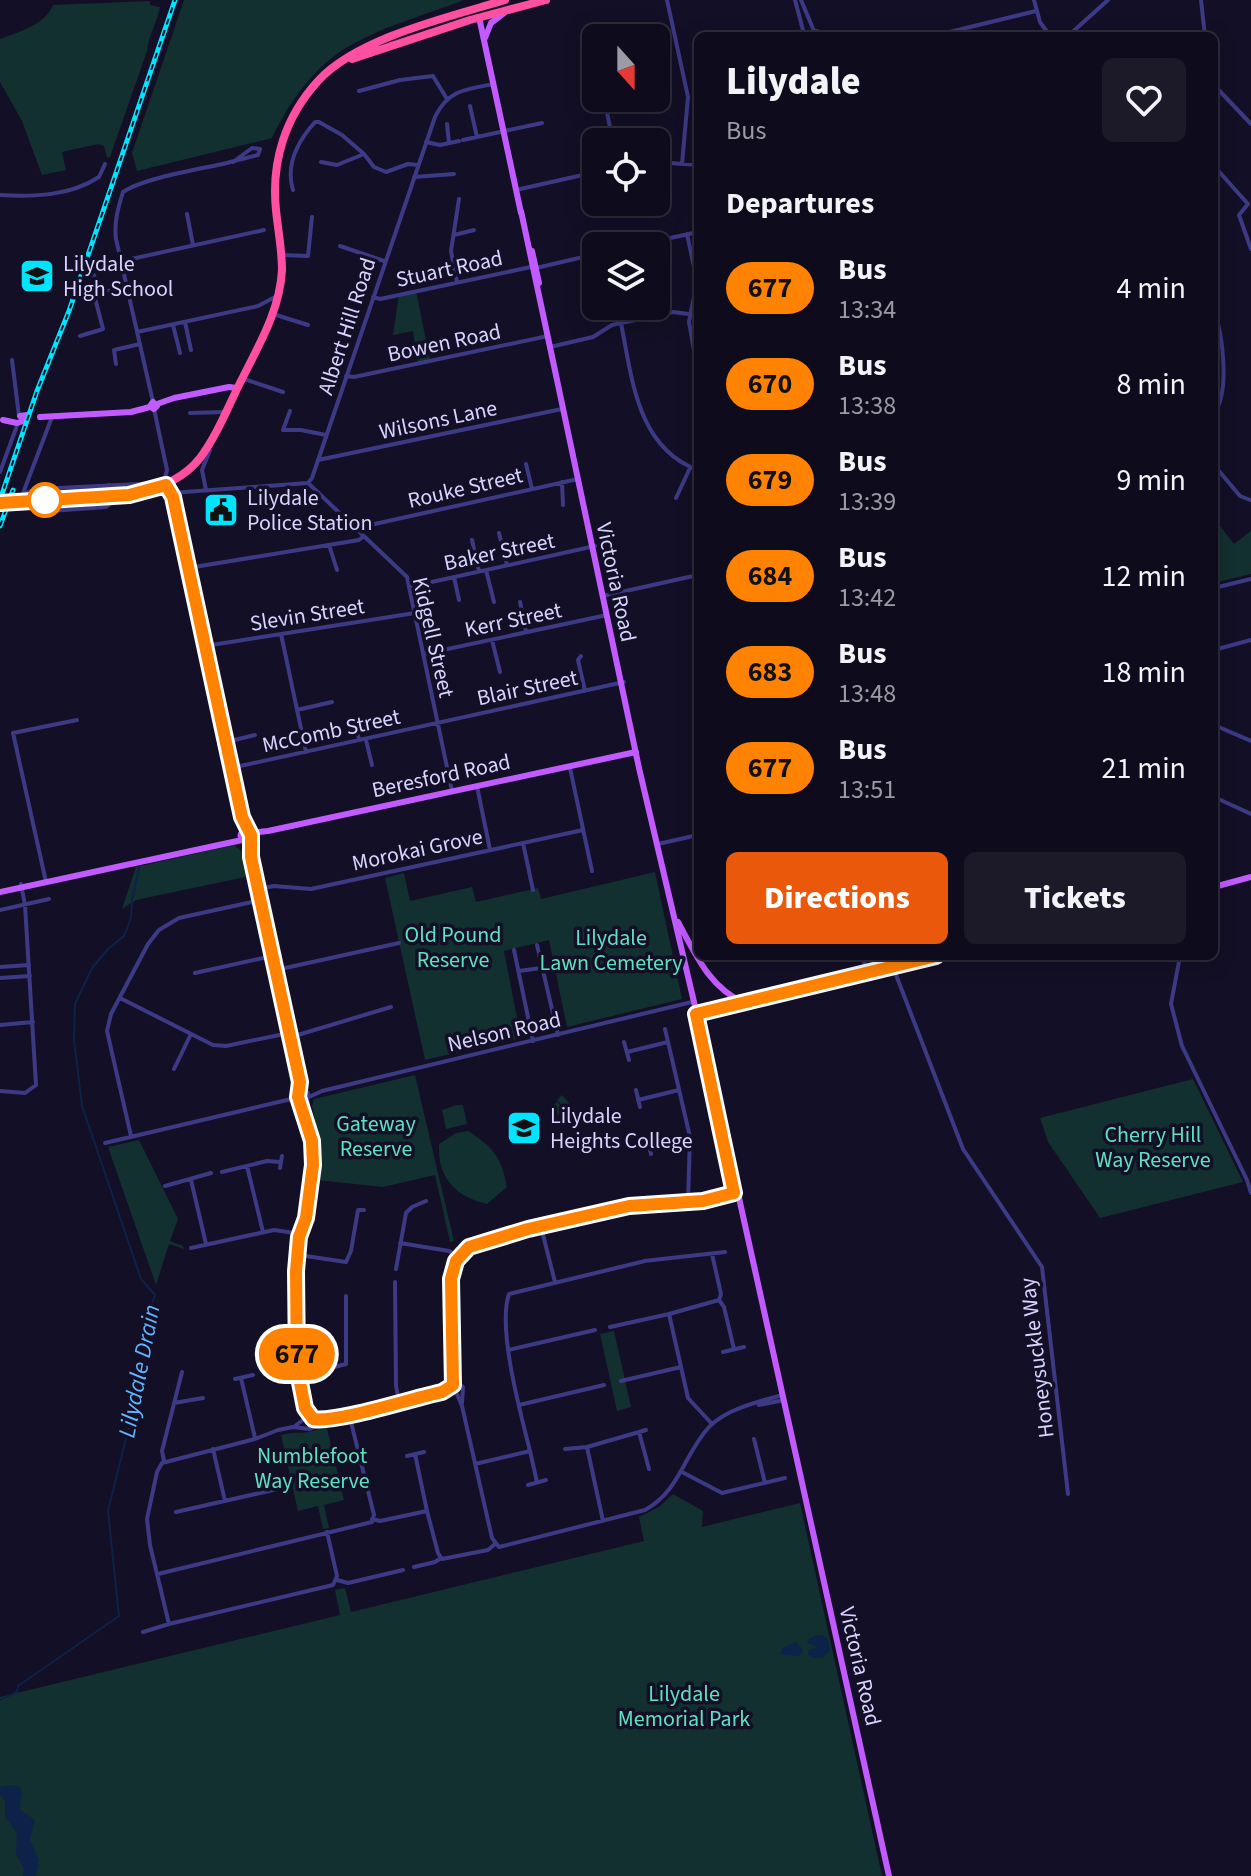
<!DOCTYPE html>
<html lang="en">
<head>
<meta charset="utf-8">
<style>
	:root { --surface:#0e0b1c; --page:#1c1929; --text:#f1f3f6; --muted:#9b9ba3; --line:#2e2b3b; --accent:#ea580c }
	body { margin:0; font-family:"Source Sans 3",sans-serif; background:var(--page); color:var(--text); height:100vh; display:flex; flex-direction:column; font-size:30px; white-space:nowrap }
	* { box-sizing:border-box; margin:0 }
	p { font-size:26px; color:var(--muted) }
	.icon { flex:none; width:44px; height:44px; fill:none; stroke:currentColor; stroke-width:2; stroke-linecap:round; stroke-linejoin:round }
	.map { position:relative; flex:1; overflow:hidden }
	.panel { position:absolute; left:694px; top:32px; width:524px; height:928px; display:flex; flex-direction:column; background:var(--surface); border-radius:12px; box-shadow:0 4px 20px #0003,0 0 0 2px var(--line) }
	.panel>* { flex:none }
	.badge { padding:0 16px; border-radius:26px; font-size:28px; line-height:52px }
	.needle { width:52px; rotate:159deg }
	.controls { position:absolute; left:582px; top:24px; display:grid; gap:16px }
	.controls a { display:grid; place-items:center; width:88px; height:88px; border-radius:12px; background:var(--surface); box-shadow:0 4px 20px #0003,0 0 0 2px var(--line); font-size:40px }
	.map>.badge { position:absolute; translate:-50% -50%; box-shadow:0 0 0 4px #fff }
	h2 { padding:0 32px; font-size:30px; line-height:72px }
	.round { display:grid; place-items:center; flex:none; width:84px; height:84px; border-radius:12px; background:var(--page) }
	.head { display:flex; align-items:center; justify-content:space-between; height:136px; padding:0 32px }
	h1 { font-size:38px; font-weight:800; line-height:60px }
	.button { display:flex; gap:16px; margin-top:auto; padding:16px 32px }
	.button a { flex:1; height:92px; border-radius:12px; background:var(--accent); color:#fff; font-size:32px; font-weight:800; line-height:92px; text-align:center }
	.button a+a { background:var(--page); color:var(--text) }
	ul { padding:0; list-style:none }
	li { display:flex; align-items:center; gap:24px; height:96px; padding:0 32px }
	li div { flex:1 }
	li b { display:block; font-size:30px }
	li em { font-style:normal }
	li .badge { min-width:88px; font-weight:700; text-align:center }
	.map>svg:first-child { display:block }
	.green { fill:#12302f }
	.water { fill:#0c2248 }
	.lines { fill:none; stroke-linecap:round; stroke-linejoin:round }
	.stream { stroke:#0c2248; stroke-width:2 }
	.minor { stroke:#3d3a85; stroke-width:4 }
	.major { stroke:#c25bff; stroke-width:6 }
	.highway { stroke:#ff4fa3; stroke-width:8 }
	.rail-casing { stroke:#00e5ff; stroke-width:5 }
	.rail { stroke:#130f26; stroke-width:2; stroke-dasharray:6; stroke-linecap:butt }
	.line-casing { stroke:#fff; stroke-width:18 }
	.line { stroke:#ff8200; stroke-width:12 }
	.stop-dot { fill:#fff; stroke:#ff8200; stroke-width:4 }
	.labels { text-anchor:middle; stroke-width:7; stroke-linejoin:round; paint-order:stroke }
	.poi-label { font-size:22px; fill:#d9d4ff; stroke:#130f26; text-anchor:start }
	.street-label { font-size:22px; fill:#d9d4ff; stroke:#130f26 }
	.park-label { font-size:22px; fill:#5fe0c0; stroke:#130f26 }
	.water-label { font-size:24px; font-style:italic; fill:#62b6ff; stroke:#130f26 }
</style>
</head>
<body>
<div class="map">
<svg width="1251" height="1876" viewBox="0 0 1251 1876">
	<rect width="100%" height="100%" fill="#130f26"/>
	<!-- green -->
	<path class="green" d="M184 0H464C428 14 387 25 353 44 316 63 289 102 272 138L137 171 132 153Z
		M150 1V5L160 7C157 23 149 34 147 51L110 157 107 158 104 146 98 144 62 152 66 170 42 175 22 121 0 82V39C19 32 46 24 53 5Z
		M416 291 430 360 418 362 413 331 393 335 399 295Z
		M1214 518 1234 544 1251 531V574L1214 583Z
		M234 845 244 853 250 876 136 900 122 909 136 867Z
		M655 872 682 999 567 1027 549 940 504 951 521 1038 425 1060 385 878 404 873 410 901 472 887 476 902 538 888 541 899Z
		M415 1075 454 1241 450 1242 435 1175 383 1187 317 1180 321 1148 312 1106 314 1099Z
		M1193 1079 1243 1182 1100 1218 1048 1142 1040 1118Z
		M562 1095 579 1114 568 1124 551 1107 557 1102 571 1115 557 1100Z
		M457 1105H463L467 1124 446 1129 442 1110Z
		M468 1131C493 1147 501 1156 507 1187L487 1204C456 1197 437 1178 439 1144L456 1133Z
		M139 1140 178 1219 170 1241 183 1246 184 1249 169 1244 156 1285 108 1147Z
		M614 1331 631 1407 617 1411 600 1334Z
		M326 1424 344 1500 324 1505 329 1528 323 1529 318 1506 298 1511 281 1435C300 1430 308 1437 326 1424Z
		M673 1494 703 1511 702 1527 800 1503 882 1876H0V1697L340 1615 335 1590 345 1588 351 1612 644 1541 639 1517 659 1507Z"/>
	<!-- water -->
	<path class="water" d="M815 1635H823L828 1640 830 1651 822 1658H813L808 1654V1650L818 1647 806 1642Z
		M796 1642 803 1650 799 1656 780 1654 783 1648Z
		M12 1785 20 1787 22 1792C18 1818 19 1805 35 1821L30 1840 39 1860 36 1876H23L24 1868 16 1854 17 1834 5 1816V1801L0 1794V1787Z"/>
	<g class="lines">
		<!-- stream -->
		<path class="stream" d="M0 1700 17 1692 18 1686 119 1616 108 1511 149 1346V1312L155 1295 141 1279 82 1106 74 1039 75 1004 92 968 108 949 124 936 131 918 132 900 139 868"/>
		<!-- minor -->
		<path class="minor" d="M667 0 688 97 682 164
			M795 0 804 34 807 36
			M801 0 814 31
			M1034 0 1040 22 1050 36
			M1201 0 1205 36
			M756 36H765
			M807 36 817 31 825 36
			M933 36 1036 11
			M1068 36 1108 0
			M1214 85 1251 124
			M359 91 400 80 433 76 447 99
			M604 98 613 142
			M470 106 477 137
			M447 124 449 143
			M463 140 542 123
			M426 142 440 145 459 141
			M321 162 337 165 364 154 374 167 386 172 408 164 418 165
			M656 162 698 165
			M1214 166 1248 204
			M414 177 454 174
			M293 190C285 164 298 141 315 122H319L342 135 364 154
			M516 190 596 172
			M0 195C34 197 70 196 99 177L105 164
			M1248 204 1239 215 1251 249
			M187 214 193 245
			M687 234 697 281 689 322 698 374
			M454 235 474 230
			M340 246 384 261
			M633 246 698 232
			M282 255 308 256 312 217
			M122 261 264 230
			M536 268 596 254
			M457 282 451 251 459 199
			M98 293 127 287
			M373 297 380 299 531 267
			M1214 311C1223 335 1230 392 1214 414
			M273 314 308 325
			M185 322 191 350
			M621 323C632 378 637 448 698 470
			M173 325 180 353
			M137 332 258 306 277 296
			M80 336 103 329 95 298 98 290 94 275
			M550 347 593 337 612 325 621 323 673 312 689 314
			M12 360 19 416
			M116 364 114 350 140 344
			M346 376 354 377 548 336
			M244 379 283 392
			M153 402 116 239C114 222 118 208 123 192 143 178 201 169 227 163 237 160 247 158 258 155L260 149 252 148 233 162
			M154 409 167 470 165 478 159 483
			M290 411 283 430H301L326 435
			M190 413 225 412
			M318 460 562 409
			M526 464 532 489
			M1214 465 1240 496 1250 500
			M0 472 18 423
			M562 482 563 505
			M308 483 312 478 435 117C448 90 466 89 494 84
			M308 483 407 577 452 791
			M206 490 202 470 210 450
			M171 493 308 483
			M23 494 38 489 159 483
			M93 496 109 485
			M676 498 690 468
			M20 501 52 417
			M48 502 49 511 106 507 116 499
			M358 531 361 527 578 479
			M499 533 507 565
			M472 540 479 571
			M329 545 337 570
			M188 568 359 540 364 536
			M486 570 494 602
			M454 577 459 600
			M409 587 595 546
			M1214 588 1251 579
			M603 596 698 575
			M520 602 526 632
			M695 633 698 634
			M281 634 306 752
			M492 640 500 672
			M205 646 415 613
			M1214 650 1251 640
			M424 654 607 615
			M581 656 578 660 585 691
			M297 710 332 702
			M355 723 359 740
			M1214 725 1251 741
			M366 740 372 765
			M226 742 255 735
			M231 768 624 682
			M570 768 592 871
			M477 786 490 850
			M1214 797 1251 814
			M250 840 251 857 300 1082V1092
			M244 841 250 855
			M523 843 533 890
			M658 844 698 835
			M46 882 13 733 77 720
			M258 889 274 886 311 889 583 830
			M0 910 49 899
			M537 945 558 1035
			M514 950 533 1041
			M862 956 868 973
			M1180 956 1171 1004 1182 1046 1247 1180 1251 1193
			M0 967 29 965
			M893 967 963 1149 1042 1267 1068 1494
			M276 970 399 943
			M519 971 541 968
			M195 973 272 956
			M0 978 30 976
			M120 998 213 1045 226 1046 289 1033
			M0 1025 33 1022
			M665 1029 690 1137 688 1202
			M291 1037 391 1007
			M624 1042 629 1060
			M627 1052 668 1042
			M174 1069 190 1036
			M636 1090 640 1107
			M0 1091 25 1093 36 1085 25 905 21 884
			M309 1097 322 1091 692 1002
			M290 1099 303 1090 308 1093V1098
			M638 1100 679 1090
			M301 1101 312 1141 313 1162
			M131 1136 107 1031 111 1014 148 944 159 930 179 918 261 900
			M647 1137 651 1154
			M105 1143 287 1100 300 1099
			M649 1147 690 1137
			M247 1166 263 1232
			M280 1168 282 1156
			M222 1172 267 1161 280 1162
			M191 1180 206 1244
			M165 1186 211 1173
			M718 1198 739 1197
			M306 1219 316 1155 307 1099
			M541 1227 555 1282
			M400 1243 449 1251 459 1257
			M191 1248 274 1230 302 1234
			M712 1254 721 1294 719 1300 669 1314 688 1398 712 1424
			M299 1255 346 1262 351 1251 358 1210H364
			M644 1261 725 1252
			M396 1269 406 1213 412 1207 426 1201
			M395 1282 396 1386 399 1402
			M719 1300 724 1307 734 1349
			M610 1327 669 1314
			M508 1350 595 1330
			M723 1352 744 1347
			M299 1376 346 1364V1296
			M241 1378 255 1438
			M235 1379 253 1375
			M621 1381 681 1367
			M454 1384 451 1279 456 1261 469 1247 528 1229 641 1202 703 1201 738 1192
			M457 1394 462 1406 492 1538 499 1547 645 1510C680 1491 684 1454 709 1427 726 1409 760 1401 783 1395
			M174 1403 203 1398
			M519 1405 604 1385
			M759 1405 784 1400
			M305 1418 297 1367 296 1274 300 1234 306 1218
			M313 1419 324 1420 442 1392 457 1383 463 1387 462 1403
			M295 1426 307 1417 314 1421
			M639 1432 649 1469
			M754 1439 765 1483
			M213 1449 225 1501
			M565 1449 587 1447
			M530 1451 537 1482
			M415 1454 427 1511
			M407 1456 424 1452
			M164 1461 162 1451 182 1372
			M475 1464 530 1451C521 1415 497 1328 509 1294L645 1261
			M682 1472 722 1493 785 1478
			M528 1485 546 1480
			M176 1512 282 1488
			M372 1519 380 1521 427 1511 438 1553 442 1559 488 1550 495 1544
			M603 1521 587 1447 646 1430
			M414 1567 435 1562 441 1558
			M158 1574 372 1522 374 1515 349 1414
			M337 1580 348 1583 403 1570
			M169 1624 333 1585 337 1576 327 1532
			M143 1632 169 1624 150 1545 147 1519 157 1472 162 1463 255 1439 278 1430 293 1427 310 1429 324 1420"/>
		<!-- major -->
		<path class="major" d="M479 17 521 213
			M485 38 491 23 504 13
			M521 211 557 380
			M532 251 539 283
			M557 380 639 768 722 1121 889 1876
			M153 402 157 406 154 409 150 406Z
			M157 404 174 398 229 387 237 388
			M20 416 27 415
			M40 417 131 412 150 407
			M3 420 17 423 26 420
			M166 485 175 506 242 817 243 832
			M240.5 836a5.5 5.5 0 1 1 11 0a5.5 5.5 0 1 1-11 0Z
			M250 833 268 831 636 752
			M1214 887 1251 877
			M0 892 242 840
			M678 922C696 955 709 987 744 1003
			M696 1014 936 956"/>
		<!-- highway -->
		<path class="highway" d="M352 59 470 20 546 0
			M11 502C70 497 160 509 200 458 218 434 229 404 243 377 260 343 280 309 282 270 282 250 278 230 276 210 271 162 285 117 318 81 357 38 449 17 505 0"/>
		<!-- rail casing -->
		<g class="rail-casing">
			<path id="rail" d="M0 500 37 391 69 311 175 0
				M0 526 13 490"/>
		</g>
		<!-- rail -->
		<use href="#rail" class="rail"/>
	</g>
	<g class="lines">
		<!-- line casing -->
		<g class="line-casing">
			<path id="line" d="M0 503 129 495 166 485 173 497 242 817 251 835V857L300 1082 298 1097 312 1141 313 1165 306 1218 299 1237 296 1271 297 1367 305 1408 313 1419C337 1423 413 1398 442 1392L453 1385 451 1279 456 1261 469 1247 528 1229 629 1206 703 1201 734 1193 696 1014 936 956"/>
		</g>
		<!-- line -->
		<use href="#line" class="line"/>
	</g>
	<!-- icons -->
	<defs>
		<g id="school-square" transform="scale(1.8)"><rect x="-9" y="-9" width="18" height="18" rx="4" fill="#00e5ff" stroke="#130f26"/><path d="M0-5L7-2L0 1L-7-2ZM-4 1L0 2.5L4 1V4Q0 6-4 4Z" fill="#111"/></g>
		<g id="civic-square" transform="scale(1.8)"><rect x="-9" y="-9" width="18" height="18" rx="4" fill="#00e5ff" stroke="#130f26"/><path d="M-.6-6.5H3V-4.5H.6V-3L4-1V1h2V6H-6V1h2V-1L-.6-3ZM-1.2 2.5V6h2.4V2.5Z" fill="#111"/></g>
	</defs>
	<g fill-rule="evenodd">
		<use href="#school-square" x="37" y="276"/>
		<use href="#civic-square" x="221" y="510"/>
		<use href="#school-square" x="524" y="1128"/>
	</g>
	<!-- markers -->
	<circle class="stop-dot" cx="45" cy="500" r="16"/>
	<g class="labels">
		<!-- poi labels -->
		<g class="poi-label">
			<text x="63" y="271">Lilydale<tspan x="63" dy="25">High School</tspan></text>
			<text x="247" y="505">Lilydale<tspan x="247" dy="25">Police Station</tspan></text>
			<text x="550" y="1123">Lilydale<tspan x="550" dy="25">Heights College</tspan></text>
		</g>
		<!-- street labels -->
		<g class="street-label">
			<text transform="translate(449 268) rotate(-12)" y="8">Stuart Road</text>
			<text transform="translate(346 326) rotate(-72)" y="8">Albert Hill Road</text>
			<text transform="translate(444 342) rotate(-12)" y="8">Bowen Road</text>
			<text transform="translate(438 419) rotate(-12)" y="8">Wilsons Lane</text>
			<text transform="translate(465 487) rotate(-13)" y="8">Rouke Street</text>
			<text transform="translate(499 551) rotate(-12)" y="8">Baker Street</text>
			<text transform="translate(617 582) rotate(78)" y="8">Victoria Road</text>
			<text transform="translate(307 614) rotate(-9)" y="8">Slevin Street</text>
			<text transform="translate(513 619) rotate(-12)" y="8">Kerr Street</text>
			<text transform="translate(434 637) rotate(77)" y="8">Kidgell Street</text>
			<text transform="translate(527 687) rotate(-12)" y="8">Blair Street</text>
			<text transform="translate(331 730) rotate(-12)" y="8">McComb Street</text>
			<text transform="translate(441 775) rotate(-12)" y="8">Beresford Road</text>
			<text transform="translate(417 849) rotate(-12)" y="8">Morokai Grove</text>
			<text transform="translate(504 1031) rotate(-13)" y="8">Nelson Road</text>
			<text transform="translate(1036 1358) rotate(-97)" y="8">Honeysuckle Way</text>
			<text transform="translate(861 1666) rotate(77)" y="8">Victoria Road</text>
		</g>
		<!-- park labels -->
		<g class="park-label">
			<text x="453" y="942">Old Pound<tspan x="453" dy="25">Reserve</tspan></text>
			<text x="611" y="945">Lilydale<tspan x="611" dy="25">Lawn Cemetery</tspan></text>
			<text x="376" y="1131">Gateway<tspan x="376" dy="25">Reserve</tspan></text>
			<text x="1153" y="1142">Cherry Hill<tspan x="1153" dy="25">Way Reserve</tspan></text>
			<text x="312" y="1463">Numblefoot<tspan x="312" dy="25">Way Reserve</tspan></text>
			<text x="684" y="1701">Lilydale<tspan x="684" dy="25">Memorial Park</tspan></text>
		</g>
		<!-- water labels -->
		<g class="water-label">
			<text transform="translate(139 1371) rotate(-79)" y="8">Lilydale Drain</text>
		</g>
	</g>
</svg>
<div class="controls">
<a><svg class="needle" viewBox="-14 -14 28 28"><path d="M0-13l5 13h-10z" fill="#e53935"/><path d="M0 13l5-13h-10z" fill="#9b9ba3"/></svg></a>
<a><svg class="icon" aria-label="locate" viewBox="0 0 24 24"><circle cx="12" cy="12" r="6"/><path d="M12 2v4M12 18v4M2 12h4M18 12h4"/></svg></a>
<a><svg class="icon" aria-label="layers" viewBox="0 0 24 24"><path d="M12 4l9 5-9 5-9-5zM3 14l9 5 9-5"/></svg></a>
</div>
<b class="badge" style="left:297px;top:1354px;background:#ff8200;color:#111">677</b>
<section class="panel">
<div class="head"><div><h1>Lilydale</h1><p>Bus</p></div><a class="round"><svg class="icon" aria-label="heart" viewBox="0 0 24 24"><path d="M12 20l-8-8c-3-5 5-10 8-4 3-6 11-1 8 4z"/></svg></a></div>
<h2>Departures</h2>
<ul>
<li><span class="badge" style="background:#ff8200;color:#111">677</span><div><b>Bus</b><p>13:34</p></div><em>4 min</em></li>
<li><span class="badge" style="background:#ff8200;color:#111">670</span><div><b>Bus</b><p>13:38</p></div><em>8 min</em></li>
<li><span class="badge" style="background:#ff8200;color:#111">679</span><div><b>Bus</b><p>13:39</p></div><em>9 min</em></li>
<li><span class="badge" style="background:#ff8200;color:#111">684</span><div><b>Bus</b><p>13:42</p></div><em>12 min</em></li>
<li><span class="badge" style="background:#ff8200;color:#111">683</span><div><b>Bus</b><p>13:48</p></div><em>18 min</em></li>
<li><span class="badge" style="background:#ff8200;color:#111">677</span><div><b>Bus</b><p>13:51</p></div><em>21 min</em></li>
</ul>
<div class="button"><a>Directions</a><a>Tickets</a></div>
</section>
</div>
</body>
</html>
